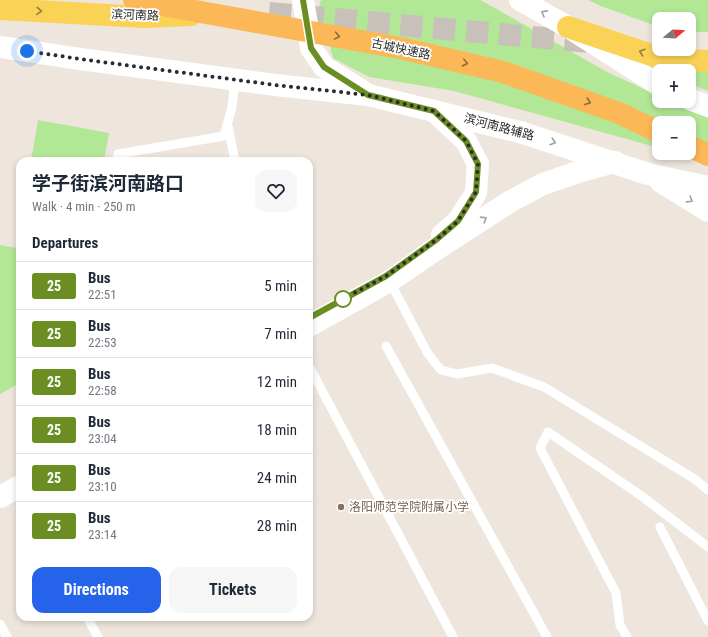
<!DOCTYPE html>
<html lang="en">
<head>
<meta charset="utf-8">
<style>
	:root { --surface:#fff; --page:#f6f6f7; --text:#1f2937; --muted:#747a83; --line:#e0e1e3; --accent:#2563eb }
	body { margin:0; font-family:"Roboto Condensed","Noto Sans SC",sans-serif; background:var(--page); color:var(--text); height:100vh; display:flex; flex-direction:column; font-size:15px; white-space:nowrap }
	* { box-sizing:border-box; margin:0 }
	p { font-size:13px; color:var(--muted) }
	.icon { flex:none; width:22px; height:22px; fill:none; stroke:currentColor; stroke-width:2; stroke-linecap:round; stroke-linejoin:round }
	.map { position:relative; flex:1; overflow:hidden }
	.details { position:absolute; left:16px; top:157px; width:297px; height:464px; display:flex; flex-direction:column; background:var(--surface); border-radius:12px; box-shadow:0 2px 6px #0003 }
	.details>* { flex:none }
	.badge { padding:0 8px; border-radius:3px; font-size:14px; line-height:26px }
	.needle { width:26px; rotate:72deg }
	.tools { position:absolute; left:652px; top:12px; display:grid; gap:8px }
	.tools a { display:grid; place-items:center; width:44px; height:44px; border-radius:8px; background:var(--surface); box-shadow:0 2px 6px #0003; font-size:20px }
	.you { position:absolute; width:20px; height:20px; margin:-10px; border:3px solid #fff; border-radius:50%; background:#1a73e8; box-shadow:0 0 0 6px #1a73e833 }
	.map>.badge { position:absolute; translate:-50% -50%; box-shadow:0 0 0 2px #fff }
	h2 { padding:0 16px; font-size:15px; line-height:36px }
	.round { display:grid; place-items:center; flex:none; width:42px; height:42px; border-radius:12px; background:var(--page) }
	.overview { display:flex; align-items:center; justify-content:space-between; height:68px; padding:0 16px }
	h1 { font-size:19px; font-weight:700; line-height:30px }
	.cta { display:flex; gap:8px; margin-top:auto; padding:8px 16px }
	.cta a { flex:1; height:46px; border-radius:12px; background:var(--accent); color:#fff; font-size:16px; font-weight:700; line-height:46px; text-align:center }
	.cta a+a { background:var(--page); color:var(--text) }
	ul { padding:0; list-style:none }
	li { display:flex; align-items:center; gap:12px; height:48px; padding:0 16px; border-top:1px solid var(--line) }
	li div { flex:1 }
	li b { display:block; font-size:15px }
	li em { font-style:normal }
	li .badge { min-width:44px; font-weight:700; text-align:center }
	.map>svg:first-child { display:block }
	.green { fill:#b2e796 }
	.lines { fill:none; stroke-linecap:round; stroke-linejoin:round }
	.primary-tunnel { stroke:#c7c1b9; stroke-width:22; stroke-dasharray:22 11; stroke-linecap:butt }
	.service { stroke:#fff; stroke-width:9 }
	.tertiary { stroke:#fff; stroke-width:22 }
	.secondary { stroke:#fff; stroke-width:22 }
	.primary { stroke:#f9d256; stroke-width:22 }
	.trunk { stroke:#fcb856; stroke-width:22 }
	.oneway { stroke:#927e40 }
	.oneway2 { stroke:#a0a0a0 }
	.oneway3 { stroke:#896a3e }
	.line-casing { stroke:#fff; stroke-width:9 }
	.line { stroke:#6b8e23; stroke-width:6 }
	.walk { stroke:#2b2b2b; stroke-width:4; stroke-dasharray:0 7.2 }
	.stop-dot { fill:#fff; stroke:#6b8e23; stroke-width:2 }
	.education-dot { fill:#8d6e63; stroke:#fff; stroke-width:1.5 }
	.labels { text-anchor:middle; stroke-width:3.5; stroke-linejoin:round; paint-order:stroke }
	.street-label { font-size:12px; fill:#2b2b2b; stroke:#fff }
	.education-label { font-size:12px; fill:#785e54; stroke:#fff; text-anchor:start }
</style>
</head>
<body>
<div class="map">
<svg width="708" height="637" viewBox="0 0 708 637">
	<rect width="100%" height="100%" fill="#eee6dc"/>
	<!-- green -->
	<path class="green" d="M321 0H480L493 7 607 72 659 96V101H669L708 118V161L678 153H689V123H659V148L454 91 369 77 333 58 319 6Z
		M588 0H708V32H689V19H659V27L601 6Z
		M648 66 708 70V91L689 83V71H660Z
		M38 120 109 133 104 161H31Z
		M20 228V383L0 394V245L16 248Z"/>
	<g class="lines">
		<!-- primary-tunnel -->
		<path class="primary-tunnel" d="M269 13 599 43"/>
		<!-- service -->
		<path class="service" d="M228 126 235 161
			M117 161 118 154 224 136 232 107 235 80
			M389 280 428 354 441 370 457 374 492 368 544 387 693 478 708 490
			M386 346 547 637
			M309 366 453 637
			M660 527 708 621
			M87 617 98 637
			M0 624 7 637
			M627 637 620 625 616 593 540 448 548 432 643 497 708 547"/>
		<!-- tertiary -->
		<path class="tertiary" d="M434 111 466 141 478 164 476 193 458 221 442 235
			M309 326 390 281 440 247 511 201 543 184 578 172 615 162
			M0 497 20 486"/>
		<!-- secondary -->
		<path class="secondary" d="M303 0 311 48 324 67 364 92
			M520 0 568 27 659 85
			M0 47 80 59 275 85 368 95 520 132 648 174 708 187
			M689 99 708 106
			M661 182 708 211"/>
		<!-- primary -->
		<path class="primary" d="M0 9 144 17 191 15
			M568 27 663 59 708 61"/>
		<!-- trunk -->
		<path class="trunk" d="M134 0 400 48 503 72 619 113 659 132
			M689 146 708 155"/>
	</g>
	<!-- one-way arrows -->
	<defs><path id="oneway-chevron" d="M-2-3.5L2.5 0L-2 3.5" fill="none" stroke-width="1.6" stroke-linecap="round" stroke-linejoin="round"/></defs>
	<g class="oneway">
		<use href="#oneway-chevron" transform="translate(39 11) rotate(3)"/>
		<use href="#oneway-chevron" transform="translate(642 52) rotate(-161)"/>
	</g>
	<g class="oneway2">
		<use href="#oneway-chevron" transform="translate(544 13) rotate(-151)"/>
		<use href="#oneway-chevron" transform="translate(553 142) rotate(18)"/>
		<use href="#oneway-chevron" transform="translate(690 200) rotate(32)"/>
		<use href="#oneway-chevron" transform="translate(484 219) rotate(-32)"/>
	</g>
	<g class="oneway3">
		<use href="#oneway-chevron" transform="translate(337 36) rotate(10)"/>
		<use href="#oneway-chevron" transform="translate(465 63) rotate(13)"/>
		<use href="#oneway-chevron" transform="translate(588 102) rotate(20)"/>
	</g>
	<g class="lines">
		<!-- line casing -->
		<g class="line-casing">
			<path id="line" d="M303 0 311 48 324 67 368 95 434 111 466 141 478 164 476 192 458 221 436 240 386 276 309 318"/>
		</g>
		<!-- line -->
		<use href="#line" class="line"/>
		<!-- walk -->
		<path class="walk" d="M27 51 80 59 275 85 368 95 434 111 466 141 478 164 476 192 458 221 436 240 386 276 343 299"/>
	</g>
	<!-- markers -->
	<circle class="stop-dot" cx="343" cy="299" r="8"/>
	<circle class="education-dot" cx="341" cy="507" r="4"/>
	<g class="labels">
		<!-- street labels -->
		<g class="street-label">
			<text transform="translate(135 15) rotate(2)" y="4">滨河南路</text>
			<text transform="translate(401 49) rotate(12)" y="4">古城快速路</text>
			<text transform="translate(499 127) rotate(15)" y="4">滨河南路辅路</text>
		</g>
		<!-- education labels -->
		<g class="education-label">
			<text x="349" y="511">洛阳师范学院附属小学</text>
		</g>
	</g>
</svg>
<div class="tools">
<a><svg class="needle" viewBox="-14 -14 28 28"><path d="M0-13l5 13h-10z" fill="#e53935"/><path d="M0 13l5-13h-10z" fill="#747a83"/></svg></a>
<a>+</a>
<a>−</a>
</div>
<div class="you" style="left:27px;top:51px"></div>
<section class="details">
<div class="overview"><div><h1>学子街滨河南路口</h1><p>Walk · 4 min · 250 m</p></div><a class="round"><svg class="icon" aria-label="heart" viewBox="0 0 24 24"><path d="M12 20l-8-8c-3-5 5-10 8-4 3-6 11-1 8 4z"/></svg></a></div>
<h2>Departures</h2>
<ul>
<li><span class="badge" style="background:#6b8e23;color:#fff">25</span><div><b>Bus</b><p>22:51</p></div><em>5 min</em></li>
<li><span class="badge" style="background:#6b8e23;color:#fff">25</span><div><b>Bus</b><p>22:53</p></div><em>7 min</em></li>
<li><span class="badge" style="background:#6b8e23;color:#fff">25</span><div><b>Bus</b><p>22:58</p></div><em>12 min</em></li>
<li><span class="badge" style="background:#6b8e23;color:#fff">25</span><div><b>Bus</b><p>23:04</p></div><em>18 min</em></li>
<li><span class="badge" style="background:#6b8e23;color:#fff">25</span><div><b>Bus</b><p>23:10</p></div><em>24 min</em></li>
<li><span class="badge" style="background:#6b8e23;color:#fff">25</span><div><b>Bus</b><p>23:14</p></div><em>28 min</em></li>
</ul>
<div class="cta"><a>Directions</a><a>Tickets</a></div>
</section>
</div>
</body>
</html>
